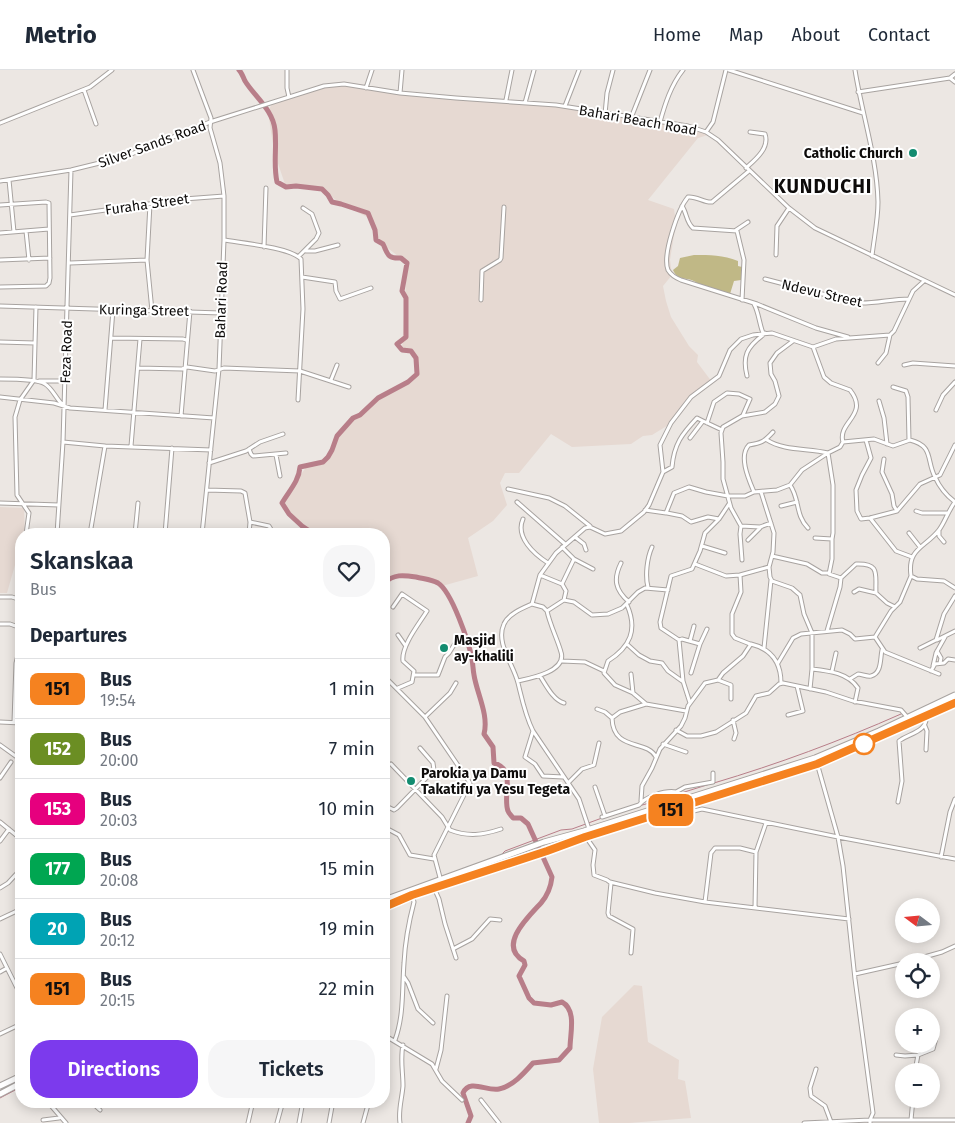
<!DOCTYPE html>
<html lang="en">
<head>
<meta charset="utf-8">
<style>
	:root { --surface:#fff; --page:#f6f6f7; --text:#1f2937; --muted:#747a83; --line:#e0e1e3; --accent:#7c3aed }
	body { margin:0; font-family:"Fira Sans",sans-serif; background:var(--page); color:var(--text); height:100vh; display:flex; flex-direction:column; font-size:19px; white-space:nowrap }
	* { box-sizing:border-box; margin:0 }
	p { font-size:16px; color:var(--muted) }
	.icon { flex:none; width:28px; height:28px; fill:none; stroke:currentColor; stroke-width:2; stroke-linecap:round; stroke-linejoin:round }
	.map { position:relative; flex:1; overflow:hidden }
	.drawer { position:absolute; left:15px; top:458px; width:375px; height:580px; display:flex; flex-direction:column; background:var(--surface); border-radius:20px; box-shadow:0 2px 12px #0003 }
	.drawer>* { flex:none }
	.badge { padding:0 10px; border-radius:8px; font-size:18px; line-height:32px }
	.needle { width:32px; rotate:286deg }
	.buttons { position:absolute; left:895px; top:828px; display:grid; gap:10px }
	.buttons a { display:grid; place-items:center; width:45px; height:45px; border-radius:50%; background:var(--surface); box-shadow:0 2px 12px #0003; font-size:25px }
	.map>.badge { position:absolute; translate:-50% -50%; box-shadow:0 0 0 2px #fff }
	h2 { padding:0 15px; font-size:19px; line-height:45px }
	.round { display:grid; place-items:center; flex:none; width:52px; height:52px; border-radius:20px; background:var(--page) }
	.overview { display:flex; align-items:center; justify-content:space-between; height:85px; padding:0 15px }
	h1 { font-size:24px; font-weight:600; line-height:38px }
	.action { display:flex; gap:10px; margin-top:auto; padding:10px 15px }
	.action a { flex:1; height:58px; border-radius:20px; background:var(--accent); color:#fff; font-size:20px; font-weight:600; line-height:58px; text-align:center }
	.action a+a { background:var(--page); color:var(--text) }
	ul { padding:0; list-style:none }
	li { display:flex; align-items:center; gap:15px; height:60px; padding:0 15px; border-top:1px solid var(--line) }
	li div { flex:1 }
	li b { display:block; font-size:19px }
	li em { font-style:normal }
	li .badge { min-width:55px; font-weight:700; text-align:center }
	header { display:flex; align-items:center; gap:30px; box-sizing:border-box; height:70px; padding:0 25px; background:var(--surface); border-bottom:1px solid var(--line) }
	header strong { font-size:24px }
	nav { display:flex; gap:28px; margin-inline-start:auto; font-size:18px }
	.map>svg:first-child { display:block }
	.built { fill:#e6d9d2 }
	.green { fill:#c0b886 }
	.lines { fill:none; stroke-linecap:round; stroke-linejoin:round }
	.stream { stroke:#b87e89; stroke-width:1 }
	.river { stroke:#b87e89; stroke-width:5 }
	.minor-casing { stroke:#a8a3a0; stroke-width:5 }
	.highway-casing { stroke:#a8a3a0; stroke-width:7 }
	.minor { stroke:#fff; stroke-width:3 }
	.highway { stroke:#fff; stroke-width:5 }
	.line-casing { stroke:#fff; stroke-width:11 }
	.line { stroke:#f58220; stroke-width:8 }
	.poi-dot { fill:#138c70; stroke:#fff; stroke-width:2 }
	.stop-dot { fill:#fff; stroke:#f58220; stroke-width:2.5 }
	.labels { text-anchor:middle; stroke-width:4; stroke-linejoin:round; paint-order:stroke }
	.street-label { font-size:14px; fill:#0d0b0a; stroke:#fff }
	.poi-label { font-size:14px; font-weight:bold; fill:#0d0b0a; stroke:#fff; text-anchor:start }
	.district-label { font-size:19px; font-weight:bold; letter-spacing:1px; fill:#0d0b0a; stroke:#fff }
</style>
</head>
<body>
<header>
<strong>Metrio</strong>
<nav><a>Home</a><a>Map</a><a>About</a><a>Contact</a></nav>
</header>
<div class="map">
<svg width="955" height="1053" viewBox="0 0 955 1053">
	<rect width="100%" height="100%" fill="#ece7e3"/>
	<!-- built -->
	<path class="built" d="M344 14 400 23 556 35 688 56 711 64 698 68 648 130 674 139 676 153 670 190 672 205 663 216 666 231 671 247 689 276 698 285 697 292 712 312 684 332 670 354 652 365 643 366 631 374 572 377 551 364 519 403H505L500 413 507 435 493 451 468 468 478 506 442 516 427 508 404 504 387 510 384 513V464H312L297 451 282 433 308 394 323 392 336 370 353 348 378 328 408 312 417 304 416 288 411 281 402 280 407 193 380 172 371 149 341 134 322 119 286 117 274 82 268 41 273 32 324 16Z
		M0 437 24 438 25 463 21 464V474L7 523H0Z
		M634 915 642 916 648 972 679 990 678 1009 685 1011 691 1048 629 1053H599L593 999 602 947Z"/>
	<!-- green -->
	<path class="green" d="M694 185C710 185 723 185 738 191V196L742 197 741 210 734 211 730 224 697 213C689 206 678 212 673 200L678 196 680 188Z"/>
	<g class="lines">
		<!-- stream -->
		<path class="stream" d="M714 713C778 694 840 671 901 644
			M678 724 710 714
			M639 736 676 725
			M589 769 599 765
			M502 784 505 781 561 760 572 759 602 748
			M487 803 516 796 584 770
			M0 1028 21 1017"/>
		<!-- river -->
		<path class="river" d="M239 0C242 3 243 7 245 11 255 27 273 40 275 60 277 78 273 94 277 112L286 117 296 116 322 119 328 125 332 132 341 134 368 143 375 160 376 170 383 174C388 184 387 189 401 188L407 193 402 221 406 228V267L397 274 402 280 411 281 416 288 417 304 408 312 378 328 360 345 353 348 337 366 332 380 328 387 323 392 300 397C299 411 289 421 282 433L289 444 302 456 314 464
			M384 513C394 504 403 505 416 507 424 509 431 509 438 513 452 522 469 573 472 589 473 595 473 600 474 605 477 624 489 645 484 664L493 677 494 693C517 700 502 725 508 741 509 744 512 746 513 748H521L528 754 552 807C551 816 547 826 541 833 528 847 497 876 524 891L525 895 519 906 529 928 534 933 551 935 562 932C577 940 570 964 570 978L559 990 533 993C525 1002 512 1017 499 1019 487 1022 470 1008 463 1023L471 1046 468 1053"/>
		<!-- minor casing -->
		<g class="minor-casing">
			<path id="minor" d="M193 0 211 48 210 58 220 93 224 126V170L219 299 202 464
				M287 0V18L289 27
				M729 0 863 43
				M855 0C862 44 877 88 878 132 878 150 874 168 872 186
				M950 8 955 12
				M366 18 372 0
				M84 20 96 54
				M858 22 950 8 955 4
				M400 23 402 0
				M506 30 512 0
				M525 33 534 0
				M565 36 579 0
				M605 44 607 23 613 0
				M631 48 650 0
				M660 52C665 34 671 15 683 0
				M0 53 90 17 112 0
				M706 62 713 52 726 0
				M746 98C755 90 770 78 765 64L750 62
				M749 101 712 132C704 133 697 126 688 127 678 139 662 185 668 200 671 205 676 208 681 210L757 234 816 258 848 267
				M9 110 14 162
				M0 111 71 100 124 87 210 52 324 16 344 14 400 23 456 28 556 35 688 56 706 62 718 70 789 138 815 158 955 225
				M150 134 147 190 152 241
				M0 135 46 132 49 133 50 208 49 213 46 216 0 217
				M682 136C687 143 686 152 693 158L737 161 744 190 742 230
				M70 145 184 129 224 126
				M736 160 748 152
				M26 161 29 190
				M0 163 49 159
				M224 170C241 173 289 177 301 189L303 239 298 330
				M264 177 266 118
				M306 181H315L338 175
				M776 185 777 156 789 138
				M299 186 316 169 319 163 312 144 303 138
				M0 190 50 188
				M70 193 147 190
				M302 207 335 212 336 221 340 229 371 218
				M765 209 857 233C875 234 891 229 909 229
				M481 230 482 201 500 190 501 188 504 137
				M754 234C759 243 759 253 763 263H765
				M0 236 221 243
				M111 268 183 269 186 270
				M0 272 35 273
				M813 277 824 307 831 313 850 320C870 345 837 352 843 372
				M878 293 886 283 890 265
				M904 295 913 293 955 296
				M138 298 182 299 187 297 215 301 224 298 300 301 349 317
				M747 306C742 286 747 277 763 265
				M0 309C9 309 38 309 45 314 53 319 56 329 63 335
				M331 310 337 295
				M39 311H65
				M893 317 906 321 908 327 909 370
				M0 327 54 333 70 338 214 348
				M879 331 884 348 887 374
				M105 340 113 240
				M936 340 943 325 955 312
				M181 346 190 241
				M707 353 714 332 727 323 739 324 750 329 743 345
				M690 368 703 351 722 360
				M767 370C784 381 809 378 828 383L833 415V463L832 469
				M866 370 871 388 862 405 856 420 857 441 861 449 870 448 897 441 920 414 940 405 955 375
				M63 372 105 376 211 380
				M131 376 140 269
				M249 379 251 384 253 386 286 383
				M276 385 280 406
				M884 389 882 402 892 424 894 436 897 441
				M209 393 246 381 260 372 283 364
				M663 402 672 397C674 374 682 364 697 348L703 351
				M790 415C800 429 795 445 808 458
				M508 419 549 428 565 436 590 456
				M207 420 241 421 245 423 250 452 249 464
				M754 422C749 410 738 386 749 375 761 373 764 372 773 362
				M761 422 774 463 773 482 769 497 770 507 772 511 792 518 800 525 804 544 812 563V599L810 619
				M517 432 565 474
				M955 432C948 441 945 452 939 460 925 478 907 478 911 506L917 509 944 511 955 518
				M0 433 59 435
				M781 436 797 432
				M645 440 666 443 674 423 689 417 706 422 728 426H745L754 422 777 420 790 415 802 400 828 383 840 377 843 372 874 369 893 376 910 370C934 376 926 390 935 407 939 416 947 426 955 432
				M916 441 922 443H948
				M667 443 682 446 691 452 708 447 719 449
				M870 448 896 481 912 487
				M523 449C515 467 534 484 548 493
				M250 452 269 456 274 464
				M771 453 760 457 741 456 731 438 723 409V392L721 363 723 357 742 346 765 342 775 334 779 326 775 311 771 304 770 293 777 283 793 271
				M741 456 740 464 742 490
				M939 460V466L944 472
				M909 463 920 477
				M26 464 29 443 17 425 15 347 20 330 34 310 36 237
				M57 464 63 372 71 100
				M90 464 105 376
				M135 464 138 433
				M165 464 172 378
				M575 467 584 474 586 480
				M815 468 832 469V489L829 504 841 508 856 494C881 493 875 505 876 523L887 533 895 537
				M748 470 760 458
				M702 476 725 483
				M562 477 574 489 562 514
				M772 486 807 494 822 503H829
				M21 489V499
				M574 489 593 499
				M621 493C613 509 615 520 629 532
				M695 494 726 506 740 505
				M540 505 562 514 566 521 564 530
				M911 506 900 532 891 541 875 567 885 582 939 604
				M648 517C645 506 647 488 652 477
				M854 522 859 519 876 523
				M0 527H12L21 530
				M627 535C638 560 630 577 608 591L604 603 615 615 633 623 646 634
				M393 537 402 524 427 541C419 554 401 576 403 591L414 601 412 612 398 618
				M547 541 564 530 574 532 592 545 608 544 622 538 638 522 645 518 668 520
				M0 554H10L21 558
				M827 561 840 517 841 508
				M398 565 405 575
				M679 570 682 569 700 574 691 603
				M937 570 955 561
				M690 571 694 556
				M700 574 707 559
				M750 574 735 568 732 564V544L741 522 740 505 769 497
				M628 575 639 585 650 591 662 593 668 601 682 611
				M764 578 771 510
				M920 578 936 570 944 544 955 526
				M937 581 941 588 940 593
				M562 591 585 592 604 601
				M778 593 793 568 801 564 842 560 850 564 855 569 875 567
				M933 596 936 583 945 567
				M16 597H21
				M812 599C830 601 848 603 858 618L855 632
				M832 601 836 583
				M931 601 935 594 944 593 948 589 955 590
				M631 604 633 623
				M414 605H438L445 587 449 583 454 575
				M384 606 425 647 470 713 434 785 442 815
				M540 606C546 615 553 630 564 633
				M850 609 858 604C861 604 868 607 871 606 882 603 880 589 882 580
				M718 610 731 615V629
				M518 611C532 608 567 601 561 582 557 568 550 555 547 541L543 537 532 534
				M690 633 683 611 679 570 661 558 660 552 671 506 692 499 700 481 705 463 719 449 729 434
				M597 639 605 642 612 648C613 682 647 669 656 687
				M788 645 803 641 797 616
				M425 647 450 623 456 613
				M612 648 620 642 646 634 686 641
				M733 650 736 663 734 669
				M0 652 21 653
				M14 652 16 593 21 573
				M925 656 927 661 926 680
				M676 660 687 666H701L716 662 746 643 756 626 769 623 779 614 783 613 826 622 853 631 901 640 908 648
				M533 661 525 687 535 694 543 706 563 707
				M663 674 686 682
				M0 675 21 690
				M391 694 442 747 450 760C468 767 483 765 501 759
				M0 708 11 692
				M568 713 582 699 594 695 599 673
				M595 717 605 746
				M676 722 685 717 713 712V703
				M641 731 642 716 652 698 660 679 681 656 685 648 688 636 705 613 718 610 723 603 743 586 751 574C771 579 781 592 781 613
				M898 732 902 711 899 671 902 669C912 663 928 660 926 646
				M384 735 394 740 397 738 434 700 433 693 420 678
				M672 740 673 744 677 745 702 739 838 767 955 789
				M602 747 639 735C645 727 665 720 676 722L679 731
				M0 752 21 769
				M384 757 399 765 410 785 434 789
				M589 759 579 729 533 661C525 645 522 629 518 613 514 595 495 573 504 554 508 544 523 538 532 534L540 505 556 483 585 458 590 457 605 464 621 461 644 442 649 435 663 402 660 375 671 353 691 327 719 306 730 280 741 269 753 265 772 263 813 277 836 269 890 265 894 261 913 221 924 211
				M586 767 595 780 593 795 594 805 607 810 611 813 608 843 609 846 633 859 631 883
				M0 771 9 759
				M941 787 950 742 955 729
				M610 812 655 823 705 832 849 849
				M0 818 8 813 21 799
				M434 818 439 829 445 854 456 888
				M705 832 711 783 715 778H740L756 782
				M755 838 756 782 766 753
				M18 841 21 848
				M0 849 21 839
				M453 879 472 869 490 849 500 850
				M0 884 21 926
				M910 891 942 882 955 876
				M0 902 7 898
				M855 904 904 893
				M404 907 408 913 418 939 433 953
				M0 964 21 954
				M384 965 432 994 442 1011 462 1030
				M395 970C404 946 402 919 404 893 405 873 409 851 414 832L412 825
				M896 985 905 986 918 985
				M436 999 441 980 447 926
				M816 999 810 1018 811 1026 825 1036 831 1052
				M915 1001 918 985 933 979 936 968
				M481 1030 499 1053
				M47 1031 66 1053
				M90 1031 100 1040
				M43 1050 59 1048
				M911 1050 913 1029
				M248 1053 253 1031
				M277 1053 283 1031
				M299 1053 303 1031
				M329 1053 333 1031
				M363 1053 369 1031
				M400 1053C398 1040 402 1029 403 1016 403 1002 400 989 403 975
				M804 1053 870 1050 873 1043 855 909 843 796 838 767 817 693
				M870 1053V1050H955"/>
		</g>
		<!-- highway casing -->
		<g class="highway-casing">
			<path id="highway" d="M384 830 544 772 584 761 815 688 879 661 955 625
				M384 837 412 825 544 782 585 767 817 694 955 633
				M0 1016 21 1006
				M0 1024 21 1013"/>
		</g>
		<!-- minor -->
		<use href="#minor" class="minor"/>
		<!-- highway -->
		<use href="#highway" class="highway"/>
	</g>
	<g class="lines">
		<!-- line casing -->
		<g class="line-casing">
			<path id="line" d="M384 837 412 825 547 781 585 767 817 694 955 633"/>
		</g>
		<!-- line -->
		<use href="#line" class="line"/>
	</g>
	<!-- markers -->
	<g class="poi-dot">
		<circle cx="913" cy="83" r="5"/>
		<circle cx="444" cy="578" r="5"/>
		<circle cx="411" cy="711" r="5"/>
	</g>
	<circle class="stop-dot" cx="864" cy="674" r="10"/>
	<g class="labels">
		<!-- street labels -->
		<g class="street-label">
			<text transform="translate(638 50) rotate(10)" y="5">Bahari Beach Road</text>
			<text transform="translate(152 74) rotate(-20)" y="5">Silver Sands Road</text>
			<text transform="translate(147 134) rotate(-8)" y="5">Furaha Street</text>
			<text transform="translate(822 223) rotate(13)" y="5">Ndevu Street</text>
			<text transform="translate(221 230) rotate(-88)" y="5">Bahari Road</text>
			<text transform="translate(144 240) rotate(1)" y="5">Kuringa Street</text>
			<text transform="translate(66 282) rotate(-88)" y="5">Feza Road</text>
		</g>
		<!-- poi labels -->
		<g class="poi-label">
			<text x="903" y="88" text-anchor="end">Catholic Church</text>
			<text x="454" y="575">Masjid<tspan x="454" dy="16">ay-khalili</tspan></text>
			<text x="421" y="708">Parokia ya Damu<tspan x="421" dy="16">Takatifu ya Yesu Tegeta</tspan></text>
		</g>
		<!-- district labels -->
		<g class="district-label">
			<text x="823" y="123">KUNDUCHI</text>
		</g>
	</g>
</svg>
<div class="buttons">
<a><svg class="needle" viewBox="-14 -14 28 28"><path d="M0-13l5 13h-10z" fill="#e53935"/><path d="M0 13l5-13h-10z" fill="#747a83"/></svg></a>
<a><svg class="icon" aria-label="locate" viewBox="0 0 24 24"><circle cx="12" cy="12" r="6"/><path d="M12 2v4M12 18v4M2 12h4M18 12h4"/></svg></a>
<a>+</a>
<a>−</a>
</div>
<b class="badge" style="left:671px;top:740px;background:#f58220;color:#111">151</b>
<section class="drawer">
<div class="overview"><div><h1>Skanskaa</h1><p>Bus</p></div><a class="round"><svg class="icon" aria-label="heart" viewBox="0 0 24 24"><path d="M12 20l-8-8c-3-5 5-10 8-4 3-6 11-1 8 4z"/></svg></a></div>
<h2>Departures</h2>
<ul>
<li><span class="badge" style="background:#f58220;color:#111">151</span><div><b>Bus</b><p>19:54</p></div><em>1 min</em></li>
<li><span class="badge" style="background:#6b8e23;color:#fff">152</span><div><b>Bus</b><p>20:00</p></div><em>7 min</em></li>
<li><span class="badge" style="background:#e6007e;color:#fff">153</span><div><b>Bus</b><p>20:03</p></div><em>10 min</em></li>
<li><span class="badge" style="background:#00a651;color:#fff">177</span><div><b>Bus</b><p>20:08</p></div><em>15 min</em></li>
<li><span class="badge" style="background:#00a3b4;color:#fff">20</span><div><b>Bus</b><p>20:12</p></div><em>19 min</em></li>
<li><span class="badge" style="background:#f58220;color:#111">151</span><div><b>Bus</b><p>20:15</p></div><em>22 min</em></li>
</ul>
<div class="action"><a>Directions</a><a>Tickets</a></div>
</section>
</div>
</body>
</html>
